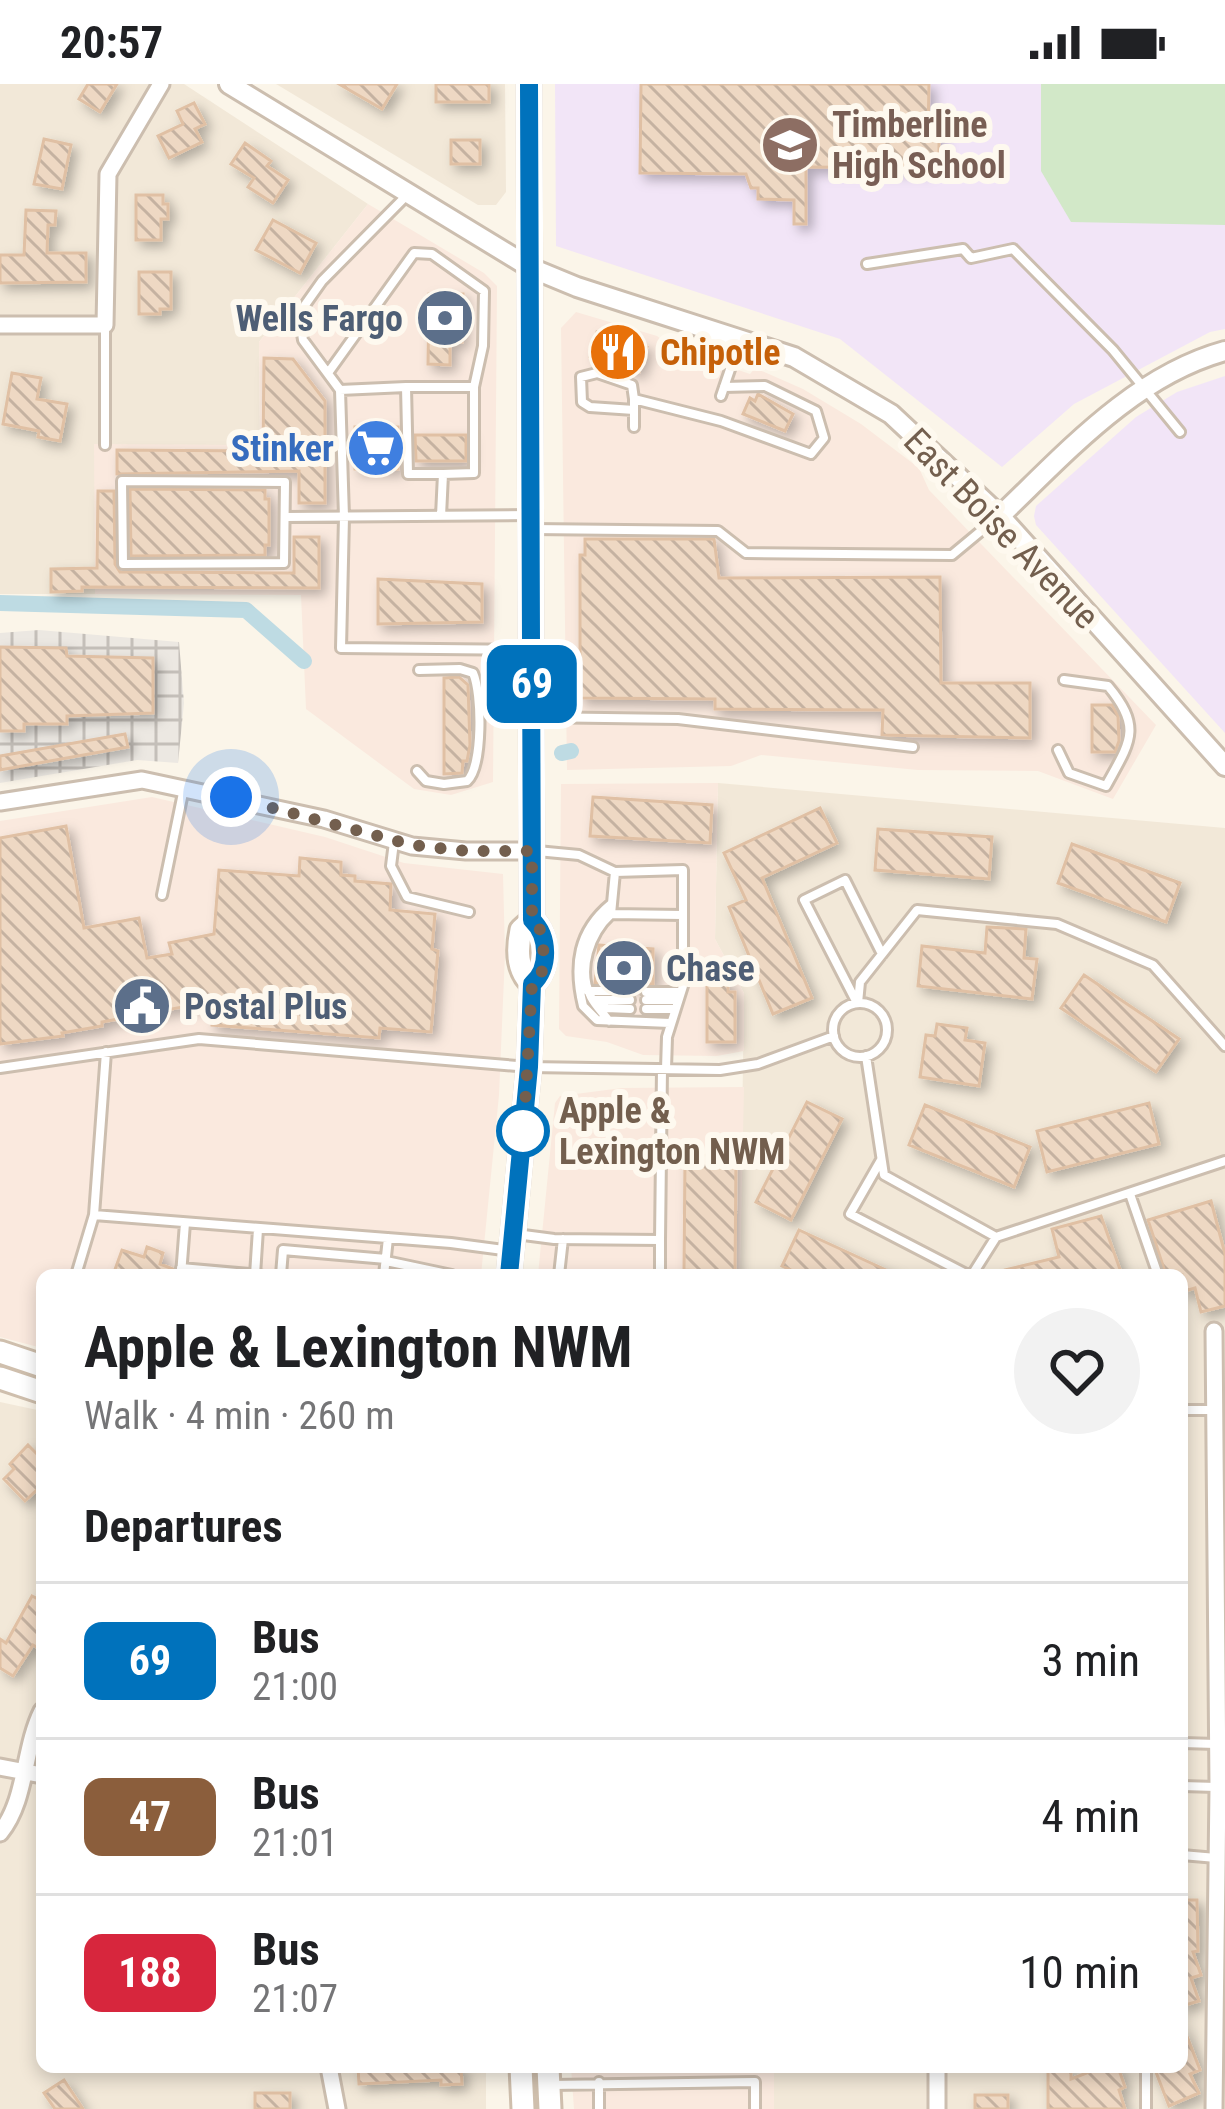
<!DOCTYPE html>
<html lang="en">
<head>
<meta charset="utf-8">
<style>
	:root { --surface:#fff; --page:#f2f2f2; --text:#202124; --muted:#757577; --line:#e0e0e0 }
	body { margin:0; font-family:"Roboto Condensed",sans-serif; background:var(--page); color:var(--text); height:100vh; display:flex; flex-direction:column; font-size:45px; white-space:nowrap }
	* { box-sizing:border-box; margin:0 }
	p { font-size:39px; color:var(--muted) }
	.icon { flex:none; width:66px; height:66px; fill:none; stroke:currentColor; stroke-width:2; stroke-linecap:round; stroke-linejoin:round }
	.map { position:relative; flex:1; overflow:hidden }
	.side { position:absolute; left:36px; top:1185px; width:1152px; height:804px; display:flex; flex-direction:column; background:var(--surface); border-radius:18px; box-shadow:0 6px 18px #0003 }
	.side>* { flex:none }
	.badge { padding:0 24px; border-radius:18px; font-size:42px; line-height:78px }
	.you { position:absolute; width:60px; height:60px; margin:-30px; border:9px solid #fff; border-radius:50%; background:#1a73e8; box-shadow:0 0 0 18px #1a73e833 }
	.map>.badge { position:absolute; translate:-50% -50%; box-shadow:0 0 0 6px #fff }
	h2 { padding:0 48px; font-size:45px; line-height:108px }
	.round { display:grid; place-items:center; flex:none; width:126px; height:126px; border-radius:63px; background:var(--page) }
	.summary { display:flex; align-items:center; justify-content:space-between; height:204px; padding:0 48px }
	h1 { font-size:57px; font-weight:700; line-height:90px }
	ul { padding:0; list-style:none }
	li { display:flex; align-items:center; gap:36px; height:156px; padding:0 48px; border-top:3px solid var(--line) }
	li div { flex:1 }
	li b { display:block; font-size:45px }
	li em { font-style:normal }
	li .badge { min-width:132px; font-weight:700; text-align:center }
	.status { display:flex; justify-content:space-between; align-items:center; height:84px; padding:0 60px; background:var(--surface); direction:ltr }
	.status svg { height:33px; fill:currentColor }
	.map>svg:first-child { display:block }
	.residential { fill:#f2e8d8 }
	.commercial { fill:#fae9de }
	.industrial { fill:url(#industrial-grid) }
	.education { fill:#f2e5f7 }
	.park { fill:#d2e8c8 }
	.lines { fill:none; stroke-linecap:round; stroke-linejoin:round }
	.canal { stroke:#bedbe3; stroke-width:16 }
	.building { fill:url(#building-back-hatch); stroke:#e0c0a4; stroke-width:3; filter:url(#shadow) }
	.service-casing { stroke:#ccbeaf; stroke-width:14 }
	.minor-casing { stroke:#ccbeaf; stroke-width:21 }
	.tertiary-casing { stroke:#ccbeaf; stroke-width:24 }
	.secondary-casing { stroke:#cfbfad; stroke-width:27 }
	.service { stroke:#fff; stroke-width:8 }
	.minor { stroke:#fff; stroke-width:15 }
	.tertiary { stroke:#fff; stroke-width:18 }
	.secondary { stroke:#fff; stroke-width:21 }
	.line-casing { stroke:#fff; stroke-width:27 }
	.line { stroke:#0072bc; stroke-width:18 }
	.walk { stroke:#735f4e; stroke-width:12; stroke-dasharray:0 21.6 }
	.stop-dot { fill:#fff; stroke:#0072bc; stroke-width:6 }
	.labels { text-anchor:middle; stroke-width:12; stroke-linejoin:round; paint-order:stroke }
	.education-label { font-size:36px; font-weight:bold; fill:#785e54; stroke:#fef9ef; text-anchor:start }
	.service-label { font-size:36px; font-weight:bold; fill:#4e5e75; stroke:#fef9ef; text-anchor:start }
	.food-label { font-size:36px; font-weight:bold; fill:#c56008; stroke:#fef9ef; text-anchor:start }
	.shop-label { font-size:36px; font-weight:bold; fill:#366cbe; stroke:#fef9ef; text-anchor:end }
	.street-label { font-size:36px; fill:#735f4e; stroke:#fef9ef }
	.stop-label { font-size:36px; font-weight:bold; fill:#735f4e; stroke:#fef9ef; text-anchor:start }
</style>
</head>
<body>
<div class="status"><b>20:57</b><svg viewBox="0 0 49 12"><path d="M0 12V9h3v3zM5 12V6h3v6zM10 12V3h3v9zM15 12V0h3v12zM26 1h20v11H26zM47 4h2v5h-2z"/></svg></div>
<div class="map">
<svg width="1225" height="2025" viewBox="0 0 1225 2025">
	<defs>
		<pattern id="industrial-grid" width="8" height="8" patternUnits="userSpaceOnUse" patternTransform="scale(3)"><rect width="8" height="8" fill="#ece8e2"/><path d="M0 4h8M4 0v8" fill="none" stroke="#c4bfb9"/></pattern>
		<pattern id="building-back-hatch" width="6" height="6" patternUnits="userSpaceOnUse" patternTransform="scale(3)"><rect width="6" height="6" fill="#eed8c3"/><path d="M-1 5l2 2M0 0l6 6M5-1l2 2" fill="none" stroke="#c5b2a1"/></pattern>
		<filter id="shadow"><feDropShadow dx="5.5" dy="5.5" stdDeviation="6" flood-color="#0004"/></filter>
	</defs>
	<rect width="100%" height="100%" fill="#fbf5e9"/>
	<!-- residential -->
	<path class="residential" d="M0 0H184L368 120 259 258 260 361H95V510H0Z
		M276 0H505L506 108 496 121H478Z
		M718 699 1225 744V2025H774V1983H1182V1191H740L744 909 715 855Z
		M0 1318 42 1327V1983H486V2025H0Z"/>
	<!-- commercial -->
	<path class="commercial" d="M368 120 484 189 497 202 493 698 451 711 414 705 306 625 301 511 95 510 94 360 260 361 259 258Z
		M576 228 657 252 673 264 750 290 755 284 803 305 861 340 919 384 929 406 1156 641 1113 715 1038 687 918 686 761 671 731 682 567 686 561 244Z
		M718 699 715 855 744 909V967L717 972 643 971 607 958 566 952 559 945 561 700Z
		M152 713 325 753 404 779 503 790 505 870 499 1011 481 1191H42V1264L0 1253V737Z
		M744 1003 740 1191H538L555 1019 560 1012 622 1004Z
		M571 1983H774V2025H574Z"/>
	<!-- industrial -->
	<path class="industrial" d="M39 546 179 558 184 619 178 679 137 676 0 699V549Z"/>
	<!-- education -->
	<path class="education" d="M555 0H1225V245L1210 248 1074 320 1002 383 840 255 556 162Z
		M1225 292V649L1036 441 1034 432 1036 422 1136 333 1177 308Z"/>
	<!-- park -->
	<path class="park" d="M1041 0H1225V141L1071 138 1041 87Z"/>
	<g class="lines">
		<!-- canal -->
		<path class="canal" d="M0 519 246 526 304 577
			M562 669 571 667"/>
	</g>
	<!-- building -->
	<path class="building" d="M88 0H117L100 28 79 15Z
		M339 0H397L382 25Z
		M436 0H489V18H436Z
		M641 0H929L928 49H939V78H927V84L806 83V140H794V116L758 115V104H751L746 90 640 89Z
		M194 19 205 40 195 45 202 58 169 74 158 52 183 40 177 27Z
		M44 55 71 61 62 105 34 100Z
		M451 56H480V80H451Z
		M245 59 271 77 267 82 288 96 273 119 248 103 254 94 231 80Z
		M136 111H163V120H168V135H161V156H136Z
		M26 126 56 127 55 141H48L47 169H86V198L0 199V171H24Z
		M273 136 316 159 300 189 256 166Z
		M139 188H171V225H160V230H139Z
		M429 210H463L462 258H450V281L428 280Z
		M597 248 647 263 639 288 590 273Z
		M264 274 293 275 325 317V419H299V387L117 390V366L263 367Z
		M12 289 41 294 37 315 67 320 60 357 38 353 39 347 3 340Z
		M758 310 793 330 785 347 743 330 750 314 755 317Z
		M355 343H398V385H355Z
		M415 351H466V377H416Z
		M130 405 265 406V415H269V461H265V471L131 472Z
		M98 407H114L115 480 120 488 294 489V453H319V504L82 503V507L51 508V485L97 484Z
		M585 455H714L719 494 940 493 941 599H1030V654L882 651 883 626 715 625V615L580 614V471H585Z
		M378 495 482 500V538L378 540Z
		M0 563 66 564 67 572 153 574V629L67 632V640H24V647H0Z
		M459 593 468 601 470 661 467 677H463L462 689 444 690V594Z
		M1092 621H1112L1118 632 1119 657 1115 668H1092Z
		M125 650 128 663 0 686V672Z
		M593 713 712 721 710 759 590 752Z
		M820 724 837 759 762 794 812 914 773 930 729 823 746 816 724 769Z
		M66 742 84 844 139 834 147 874 172 870 169 859 214 850 219 786 299 792 300 774 341 778V791L355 792V797L391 800 390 826 435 830 432 865 438 867 431 948 380 944 379 954 212 941 213 925H208L209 918 102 938V942L62 949 63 952 0 960V754Z
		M878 745 992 753 989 795 875 786Z
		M1072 760 1180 799 1166 838 1058 799Z
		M987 843 1026 845 1024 874 1037 875 1032 915 918 902 922 862 985 869Z
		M599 861 653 865V900H643L638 906 631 899H595Z
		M1084 891 1179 955 1156 988 1061 924Z
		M707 896H728V908H735V958H707Z
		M937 940 967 944 965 956 985 959 979 1002 920 993 926 951 935 952Z
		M807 1018 842 1035 791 1136 756 1118Z
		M1149 1019 1159 1060 1047 1088 1037 1047Z
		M925 1021 1030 1063 1014 1103 909 1061Z
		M691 1071 736 1072 735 1189 684 1186 685 1074Z
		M1211 1117 1225 1170V1222L1201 1228 1195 1204 1182 1208V1191H1166L1148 1136Z
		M1101 1132 1122 1191H1005V1186L1059 1173 1052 1145Z
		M799 1146 897 1191H802L782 1182Z
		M147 1163 163 1169 160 1180 173 1185V1191H113L122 1166 144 1173Z
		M28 1361 42 1375V1401L25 1417 4 1395 14 1385 10 1380Z
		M32 1512 42 1517V1556L38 1564 33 1561 13 1592 0 1584V1555L6 1559Z
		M1182 1816H1197L1198 1867 1193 1868 1201 1891 1191 1894 1199 1917 1182 1922Z
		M1183 1942 1200 1986 1190 1990 1199 2009 1169 2022 1154 1983H1182Z
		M358 1983H461L462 2000 441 2001V1996L359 2000Z
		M1102 1983H1118L1125 2003 1119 2006 1125 2025H1048V1985H1071V1995Z
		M64 1996 83 2025H55L44 2009Z
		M255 2009H290V2025H255Z
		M975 2011H1008V2025H975Z"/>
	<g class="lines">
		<!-- service casing -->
		<g class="service-casing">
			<path id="service" d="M408 110 322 197 305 221 300 237 303 256 340 306 344 433 341 564 527 566
				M867 180 963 165 971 174 1013 165 1113 266 1180 348
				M328 289 414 169 432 170 484 207 483 262 474 303
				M340 306 406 303
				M721 312 740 256
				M634 326 590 323 582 318 581 293 597 289 632 301 634 315
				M634 343V315L721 337 811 370 824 354 816 327 765 302 724 303
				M105 361V243
				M122 397 285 398 284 479 123 480Z
				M441 432 443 390H408L406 303H474V389L443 390
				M285 433 529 431
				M532 445 718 447 746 469 952 471 999 432
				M532 633 678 635 913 663
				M1058 666 1069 689 1106 702C1130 658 1143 644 1108 602L1064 596
				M417 687 426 697 444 700 467 697C483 683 482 609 473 589L460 585 419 586
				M394 758 391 782 407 813 469 828
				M537 767 579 771 615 788 683 786V902L667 953 666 985
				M615 788 611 830 683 831
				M162 811 184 704
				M611 820C578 847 573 881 583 922L597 936 670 939
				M588 907H630
				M646 908H680
				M594 916H630
				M646 916H678
				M857 919 804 816 845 796 882 870
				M858 919 860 898 917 826 1057 840 1153 881 1225 962
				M833 946a27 27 0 1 1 54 0a27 27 0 1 1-54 0Z
				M599 920 607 924 630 925
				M646 925H674
				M609 937C603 929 595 921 591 913 577 886 590 849 611 830
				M866 972 884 1091 996 1153 1225 1077
				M0 984 199 955 529 983 720 986 758 980 834 952
				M881 1076 850 1130 968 1191
				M1130 1110 1158 1191
				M94 1131 451 1159 511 1167
				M516 1150 554 1155 660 1156 662 985
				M386 1177 452 1191
				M181 1184 260 1191
				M76 1191 94 1131 106 968
				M181 1191 185 1139
				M255 1191 258 1145
				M281 1191 283 1166 386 1175
				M384 1191 388 1154
				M559 1191 563 1155
				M660 1191V1156
				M972 1191 996 1153
				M1182 1326H1213
				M1182 1659 1216 1660
				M1182 1702 1216 1703
				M1182 1771 1216 1774
				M1146 1983V2025
				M599 1998V2025
				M551 2001 755 1998V2025"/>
		</g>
		<!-- minor casing -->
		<g class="minor-casing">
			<path id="minor" d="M0 241H105L108 90 161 0
				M0 718 142 696 324 735 412 762 466 767H532
				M0 1683 42 1691
				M0 1749C27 1716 23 1665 42 1627
				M329 1983 337 2025
				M937 2025V1983
				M1214 2025 1218 1703 1214 1247"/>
		</g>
		<!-- tertiary casing -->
		<g class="tertiary-casing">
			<path id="tertiary" d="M229 0 531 184 577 203 794 273 891 330 1000 432 1225 682
				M1000 432C1066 369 1134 292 1225 267"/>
		</g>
		<!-- secondary casing -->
		<g class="secondary-casing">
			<path id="secondary" d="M532 900C516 886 517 865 521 846L532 836
				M509 1191 529 983 532 900C550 885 548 852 532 836L529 0
				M0 1268 42 1282
				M0 1294 42 1308
				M521 1983 523 2025
				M548 1983 550 2025"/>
		</g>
		<!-- service -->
		<use href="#service" class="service"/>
		<!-- minor -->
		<use href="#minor" class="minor"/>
		<!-- tertiary -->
		<use href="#tertiary" class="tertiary"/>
		<!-- secondary -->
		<use href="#secondary" class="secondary"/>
	</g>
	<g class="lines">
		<!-- line casing -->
		<g class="line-casing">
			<path id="line" d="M509 1191 529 983 532 900C550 885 549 852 532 836L529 0"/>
		</g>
		<!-- line -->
		<use href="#line" class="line"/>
		<!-- walk -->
		<path class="walk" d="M231 713 412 761 466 767H532V836L542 848 544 875 541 892 532 900 523 1058V1047"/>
	</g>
	<!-- icons -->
	<defs>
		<g id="school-disc" transform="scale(3)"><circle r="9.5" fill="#8d6e63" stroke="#fef9ef"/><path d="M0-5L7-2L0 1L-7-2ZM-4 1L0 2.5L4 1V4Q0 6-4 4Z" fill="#fff"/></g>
		<g id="bank-disc" transform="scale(3)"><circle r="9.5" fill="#5c6f8a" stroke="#fef9ef"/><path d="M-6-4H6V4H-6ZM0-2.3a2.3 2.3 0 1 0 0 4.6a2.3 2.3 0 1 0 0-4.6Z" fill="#fff"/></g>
		<g id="restaurant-disc" transform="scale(3)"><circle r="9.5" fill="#e8710a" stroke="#fef9ef"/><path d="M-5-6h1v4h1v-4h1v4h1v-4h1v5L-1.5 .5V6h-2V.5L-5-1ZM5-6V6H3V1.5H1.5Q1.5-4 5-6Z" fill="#fff"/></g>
		<g id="supermarket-disc" transform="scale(3)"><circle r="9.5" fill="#3f7fe0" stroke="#fef9ef"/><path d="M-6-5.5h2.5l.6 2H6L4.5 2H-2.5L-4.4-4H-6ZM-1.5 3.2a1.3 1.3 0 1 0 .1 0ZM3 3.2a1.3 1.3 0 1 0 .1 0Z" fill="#fff"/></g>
		<g id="civic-disc" transform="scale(3)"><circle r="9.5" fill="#5c6f8a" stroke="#fef9ef"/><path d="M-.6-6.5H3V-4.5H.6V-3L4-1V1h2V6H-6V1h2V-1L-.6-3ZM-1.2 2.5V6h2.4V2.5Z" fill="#fff"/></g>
	</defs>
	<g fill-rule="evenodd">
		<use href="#school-disc" x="790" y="61"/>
		<use href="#bank-disc" x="445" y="234"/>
		<use href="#restaurant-disc" x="618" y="268"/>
		<use href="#supermarket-disc" x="376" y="364"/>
		<use href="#bank-disc" x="624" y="884"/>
		<use href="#civic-disc" x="142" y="922"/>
	</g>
	<!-- markers -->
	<circle class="stop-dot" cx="523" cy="1047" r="24"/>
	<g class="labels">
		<!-- education labels -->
		<g class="education-label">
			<text x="832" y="53">Timberline<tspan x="832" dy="41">High School</tspan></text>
		</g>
		<!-- service labels -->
		<g class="service-label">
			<text x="403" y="247" text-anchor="end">Wells Fargo</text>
			<text x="666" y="897">Chase</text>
			<text x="184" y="935">Postal Plus</text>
		</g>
		<!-- food labels -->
		<g class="food-label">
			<text x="660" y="281">Chipotle</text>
		</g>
		<!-- shop labels -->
		<g class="shop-label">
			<text x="334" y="377">Stinker</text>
		</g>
		<!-- street labels -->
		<g class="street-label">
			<text transform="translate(1002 444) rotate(46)" y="13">East Boise Avenue</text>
		</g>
		<!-- stop labels -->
		<g class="stop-label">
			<text x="559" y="1039">Apple &amp;<tspan x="559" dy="41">Lexington NWM</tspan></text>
		</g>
	</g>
</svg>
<div class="you" style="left:231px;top:713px"></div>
<b class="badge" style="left:532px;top:600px;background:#0072bc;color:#fff">69</b>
<section class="side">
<div class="summary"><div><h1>Apple &amp; Lexington NWM</h1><p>Walk · 4 min · 260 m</p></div><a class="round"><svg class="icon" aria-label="heart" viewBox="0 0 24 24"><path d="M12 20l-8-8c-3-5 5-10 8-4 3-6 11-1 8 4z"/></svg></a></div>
<h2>Departures</h2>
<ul>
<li><span class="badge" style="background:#0072bc;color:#fff">69</span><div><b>Bus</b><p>21:00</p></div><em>3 min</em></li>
<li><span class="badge" style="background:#8b5e3c;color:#fff">47</span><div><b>Bus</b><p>21:01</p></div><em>4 min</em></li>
<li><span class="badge" style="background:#d7263d;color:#fff">188</span><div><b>Bus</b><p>21:07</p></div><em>10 min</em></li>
</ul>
</section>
</div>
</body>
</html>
